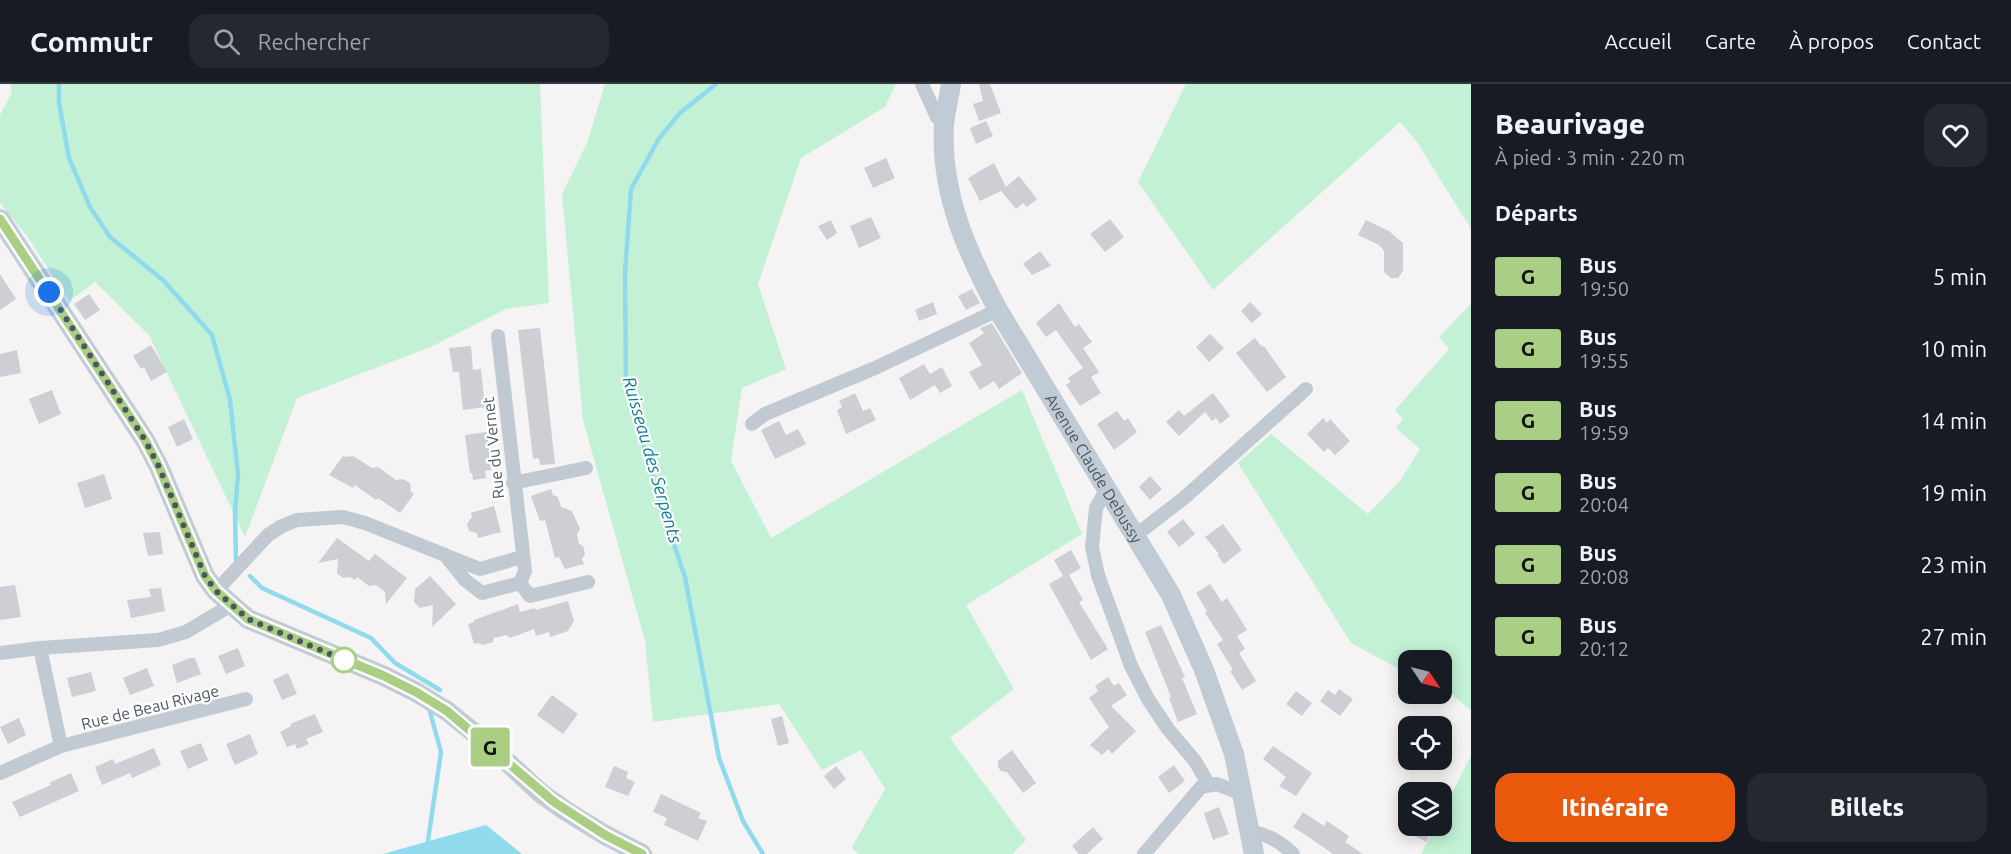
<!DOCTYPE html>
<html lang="fr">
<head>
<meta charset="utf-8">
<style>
	:root { --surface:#171b24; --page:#242831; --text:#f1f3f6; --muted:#9ea1a6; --line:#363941; --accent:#ea580c }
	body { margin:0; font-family:Ubuntu,sans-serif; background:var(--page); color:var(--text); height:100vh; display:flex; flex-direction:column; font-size:22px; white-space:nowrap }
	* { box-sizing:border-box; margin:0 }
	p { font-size:20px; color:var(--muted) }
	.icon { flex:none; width:33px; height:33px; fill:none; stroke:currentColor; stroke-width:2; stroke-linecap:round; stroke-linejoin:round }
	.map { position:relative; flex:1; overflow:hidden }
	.drawer { display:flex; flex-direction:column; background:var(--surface); width:540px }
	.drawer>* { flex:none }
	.badge { padding:0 12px; border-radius:4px; font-size:21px; line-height:39px }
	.needle { width:39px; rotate:125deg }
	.controls { position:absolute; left:1398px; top:566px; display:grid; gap:12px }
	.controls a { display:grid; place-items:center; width:54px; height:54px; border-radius:12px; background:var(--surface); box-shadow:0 3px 15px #0003; font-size:30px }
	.you { position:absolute; width:30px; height:30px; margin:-15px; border:4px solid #fff; border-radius:50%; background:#1a73e8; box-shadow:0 0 0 9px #1a73e833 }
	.map>.badge { position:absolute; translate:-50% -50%; box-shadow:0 0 0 3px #fff }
	h2 { padding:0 24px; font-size:22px; line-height:54px }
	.round { display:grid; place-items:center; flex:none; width:63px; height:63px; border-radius:18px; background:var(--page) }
	.headline { display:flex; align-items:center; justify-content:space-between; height:102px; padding:0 24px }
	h1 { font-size:28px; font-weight:800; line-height:45px }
	.action { display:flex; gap:12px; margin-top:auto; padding:12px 24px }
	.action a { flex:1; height:69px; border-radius:18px; background:var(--accent); color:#fff; font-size:24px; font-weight:800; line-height:69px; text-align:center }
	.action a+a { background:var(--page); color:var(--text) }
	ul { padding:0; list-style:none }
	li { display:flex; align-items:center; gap:18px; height:72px; padding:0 24px }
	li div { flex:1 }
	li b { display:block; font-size:22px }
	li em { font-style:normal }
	li .badge { min-width:66px; font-weight:700; text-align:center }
	header { display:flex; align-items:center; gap:36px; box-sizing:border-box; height:84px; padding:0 30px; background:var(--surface); border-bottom:2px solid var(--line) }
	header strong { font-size:28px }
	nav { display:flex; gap:33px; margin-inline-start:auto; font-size:21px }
	.search { width:420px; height:54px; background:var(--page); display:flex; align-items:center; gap:15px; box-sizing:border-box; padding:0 21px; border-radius:18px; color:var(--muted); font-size:22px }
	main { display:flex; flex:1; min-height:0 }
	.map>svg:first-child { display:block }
	.green { fill:#c3f1d5 }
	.water { fill:#90daee }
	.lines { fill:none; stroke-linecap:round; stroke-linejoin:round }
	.stream { stroke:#90daee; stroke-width:4.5 }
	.building { fill:#cdcfd5 }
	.street { stroke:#c1cad2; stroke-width:14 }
	.secondary { stroke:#c1cbd6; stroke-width:20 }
	.line-casing { stroke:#fff; stroke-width:14 }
	.line { stroke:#aace83; stroke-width:9 }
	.walk { stroke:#4a5661; stroke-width:6; stroke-dasharray:0 10.8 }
	.stop-dot { fill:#fff; stroke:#aace83; stroke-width:3 }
	.labels { text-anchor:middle; stroke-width:4.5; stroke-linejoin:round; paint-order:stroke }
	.street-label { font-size:16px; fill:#4a5661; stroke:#fff }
	.water-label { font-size:18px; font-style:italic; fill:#0c7c9b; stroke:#fff }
</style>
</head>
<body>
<header>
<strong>Commutr</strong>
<div class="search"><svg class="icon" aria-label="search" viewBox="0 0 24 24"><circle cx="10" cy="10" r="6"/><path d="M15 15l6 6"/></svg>Rechercher</div>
<nav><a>Accueil</a><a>Carte</a><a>À propos</a><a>Contact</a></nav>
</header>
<main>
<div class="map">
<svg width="1471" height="770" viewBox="0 0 1471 770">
	<rect width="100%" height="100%" fill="#f5f3f3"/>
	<!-- green -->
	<path class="green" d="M10 0H540L549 219 506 225 433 262 297 314 245 453 149 251 95 198 69 217 29 155 0 119V31L12 8Z
		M605 0H896L885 23 801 74 758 200 786 285 742 304 731 377 771 454 1022 306 1082 450 966 521 1014 605 950 654 1026 756 1012 770H858L852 763 885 705 861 666 822 686 779 620 653 638 645 557 583 336 562 110 587 59Z
		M1186 0H1471V145L1417 58 1400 38 1213 206 1138 98Z
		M1471 220V626L1452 611 1442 607V576H1408V590L1351 559 1238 379 1271 350 1368 430 1400 397 1420 365 1396 344 1403 335 1395 326 1449 265 1439 253Z
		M1471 671V770H1421L1436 741H1442V729Z"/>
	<!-- water -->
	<path class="water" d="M486 741 522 770H383Z"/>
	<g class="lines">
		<!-- stream -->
		<path class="stream" d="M59 0V19L69 74 90 123 110 153 163 196 212 251 230 316 238 390 235 428 236 477
			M716 0 680 29 658 56 631 105 625 189 626 300 660 419 685 493 719 674 743 737 763 770
			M250 492 262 504 371 554 395 579 440 606
			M426 770 441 668 430 628"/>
	</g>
	<!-- building -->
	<path class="building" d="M979 0H990L1001 29 979 37 973 20 983 17Z
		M986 37 993 52 976 60 970 44Z
		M886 74 895 94 873 104 864 84Z
		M994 79 1006 103 1019 92 1037 115 1027 123 1023 119 1016 125 1001 107 980 117 968 94Z
		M871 133 881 154 859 164 850 142Z
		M1110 135 1124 153 1105 168 1090 150Z
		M831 136 837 149 827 156 818 142Z
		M1366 136 1389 147 1403 159V187L1398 194H1391L1384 188V167L1379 161 1358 151Z
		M1040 167 1051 182 1032 191 1023 180Z
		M0 190 16 215 0 226Z
		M972 205 980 219 966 226 958 212Z
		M89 210 100 226 85 236 74 220Z
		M933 218 937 230 919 237 915 226Z
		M1250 218 1262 230 1252 239 1241 227Z
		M1059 219 1075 243 1079 240 1092 258 1083 264 1099 288 1091 293 1101 309 1080 322 1066 301 1070 298 1068 294 1083 284 1056 246 1046 253 1036 239Z
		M992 239 1022 289 999 305 994 297 980 306 969 288 982 281 969 259 984 249 980 244Z
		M540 244 555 380 540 381 539 374 533 375 518 246Z
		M1210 250 1224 264 1209 278 1196 263Z
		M1255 254 1262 263 1264 262 1286 293 1267 308 1236 269Z
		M151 261 167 288 151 297 144 283 141 285 133 272Z
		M471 262 473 286 481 285 485 323 463 326 459 288H453L449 264Z
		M17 266 21 289 0 293V270Z
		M924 280 930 290 942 283 952 302 940 309 935 301 910 316 899 294Z
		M52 306 61 330 39 340 29 315Z
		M855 309 863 327 870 324 876 336 846 350 837 326 842 323 839 317Z
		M1213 309 1230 332 1220 340 1216 334 1212 337 1205 328 1179 352 1166 338 1179 326 1184 332Z
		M1117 327 1124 337 1128 334 1137 348 1114 366 1097 340Z
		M1323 334 1327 339 1330 335 1350 357 1335 371 1328 364 1324 368 1307 350Z
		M184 335 193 355 177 363 168 343Z
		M779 337 786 351 798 345 806 360 775 375 761 346Z
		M487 348 491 386 485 387 486 394 473 396 472 389H470L465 351Z
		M343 372 346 373 353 372 372 384 378 383 396 396 403 395 410 399 411 408 414 410 400 429 378 414 376 416 355 401 353 404 329 391Z
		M104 390 112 415 85 424 77 399Z
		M1150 392 1162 405 1150 416 1139 403Z
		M551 405 553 411 558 413 561 423 572 427 580 445 577 450 579 460 583 462 585 470 582 475 584 480 565 485 559 473 555 474 545 436 540 437 531 412Z
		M494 422 501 448 478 454 477 449 469 447 467 440 472 433 471 429Z
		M1183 435 1195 450 1179 463 1167 448Z
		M1223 440 1242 466 1224 480 1217 471 1219 470 1205 453Z
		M160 448 163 470 148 472 143 449Z
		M337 454 369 477 375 470 407 494 386 520 385 508 376 501 369 502 357 493 355 496 350 493 343 494 337 489 338 475 318 479Z
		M1071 466 1081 484 1069 491 1083 516 1079 518 1108 565 1091 576 1049 500 1063 492 1054 476Z
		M430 492 456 520 432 543 433 521 420 524 414 518 415 505Z
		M1210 500 1222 518 1227 514 1247 546 1237 552 1245 565 1239 569 1256 597 1242 606 1230 587 1233 586 1217 560 1223 556 1205 529 1207 527 1196 509Z
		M15 501 21 533 0 536V503Z
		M161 504 165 527 131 534 127 516 151 513 149 505Z
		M568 517 574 537 568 547 550 553 549 548 536 552 534 545 510 554 506 551 494 554 493 558 483 561 478 559 474 560 468 540 474 538V536L518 520 520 528 535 524 536 526Z
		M1161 541 1185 593 1182 594 1197 630 1178 638 1169 614 1171 613 1145 548Z
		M238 564 245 582 226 590 218 572Z
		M190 574H195L201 590 177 599 172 581Z
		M147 584 154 602 130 611 123 594Z
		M91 588 96 607 72 613 67 594Z
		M288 589 297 610 282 616 273 596Z
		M1108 593 1114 602 1119 599 1127 611 1111 622 1136 647 1112 670 1108 665 1102 671 1090 661 1109 643 1089 614 1098 607 1095 602Z
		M1339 605 1353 615 1340 632 1320 617 1328 606 1335 611Z
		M1296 607 1312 619 1302 632 1286 620Z
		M552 611 578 630 563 650 537 631Z
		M315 630 323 648 306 655 309 660 297 665 295 660 287 663 280 648 291 642 290 640Z
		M782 632 789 659 778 662 771 635Z
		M19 634 26 651 8 660 0 643Z
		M250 650 258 670 235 681 226 660Z
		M201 659 208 676 188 685 180 667Z
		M1273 662 1312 689 1296 712 1279 702 1286 693 1263 675Z
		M154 664 161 681 132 694 130 689 102 701 95 683 113 675 115 680Z
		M1012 666 1036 699 1023 709 1007 688 1001 687 998 683V677Z
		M1174 681 1185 697 1169 709 1158 693Z
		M614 682 628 688 626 694 635 698 628 712 605 703Z
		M836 682 846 695 834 705 824 692Z
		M71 689 79 707 20 733 12 718 51 701 49 699Z
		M661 710 701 729 698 734 707 737 698 757 664 741 667 734 653 728Z
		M1219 723 1229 750 1213 756 1204 729Z
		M1303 728 1324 742 1327 737 1349 752 1345 758 1363 770H1333L1307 752 1293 743Z
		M1418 741 1431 748 1426 758 1413 751Z
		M1093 743 1103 755 1087 770H1079L1072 762Z"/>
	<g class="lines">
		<!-- street -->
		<path class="street" d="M922 0 937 33 944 41
			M498 252 525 487 520 499
			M752 340 765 330 875 284 998 226
			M513 399 586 384
			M1107 404 1096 424 1092 463 1098 491 1131 582 1148 615 1168 645 1195 677 1209 701
			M1136 451 1184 414 1306 305
			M447 472 480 485 522 473
			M216 507 268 451 282 442 297 436 343 433 365 439 445 471 465 496 482 509 520 499 530 512 588 498
			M40 564 61 662
			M0 569 40 564 158 556 186 548 231 521
			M0 689 61 662 246 615
			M1250 747C1268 751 1280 757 1293 770
			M1144 770 1201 703 1217 700 1242 710"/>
		<!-- secondary -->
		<g class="secondary">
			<path id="s1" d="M951 0C949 14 945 28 944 41 940 109 967 168 998 226L1171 511 1204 586 1234 670 1254 770"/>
			<path d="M0 135 145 356 159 383 205 492 216 507 248 535 384 592 416 608 447 627 483 656 542 710 566 727 605 751 642 770"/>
		</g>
	</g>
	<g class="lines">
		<!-- line casing -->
		<g class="line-casing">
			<path id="line" d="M0 135 145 356 159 383 205 492 216 507 248 535 384 592 416 608 447 627 554 718 605 751 642 770"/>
		</g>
		<!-- line -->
		<use href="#line" class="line"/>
		<!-- walk -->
		<path class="walk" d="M49 208 145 356 159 383 205 492 216 507 248 535 344 576"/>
	</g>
	<!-- markers -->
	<circle class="stop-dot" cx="344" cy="576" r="12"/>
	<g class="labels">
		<!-- street labels -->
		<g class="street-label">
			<text transform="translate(493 364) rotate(-96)" y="6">Rue du Vernet</text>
			<text dy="6" stroke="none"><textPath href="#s1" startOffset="422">Avenue Claude Debussy</textPath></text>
			<text transform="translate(150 623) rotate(-14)" y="6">Rue de Beau Rivage</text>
		</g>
		<!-- water labels -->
		<g class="water-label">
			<text transform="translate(652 376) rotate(74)" y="6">Ruisseau des Serpents</text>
		</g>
	</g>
</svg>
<div class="controls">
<a><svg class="needle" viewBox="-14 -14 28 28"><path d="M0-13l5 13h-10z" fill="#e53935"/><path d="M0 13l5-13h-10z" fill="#9ea1a6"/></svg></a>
<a><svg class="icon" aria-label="locate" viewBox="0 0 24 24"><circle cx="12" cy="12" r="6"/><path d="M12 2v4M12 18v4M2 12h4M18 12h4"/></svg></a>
<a><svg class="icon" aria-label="layers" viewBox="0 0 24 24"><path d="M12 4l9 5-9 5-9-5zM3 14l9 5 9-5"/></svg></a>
</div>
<div class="you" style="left:49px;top:208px"></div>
<b class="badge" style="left:490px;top:663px;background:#aace83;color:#111">G</b>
</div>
<section class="drawer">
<div class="headline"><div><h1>Beaurivage</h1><p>À pied · 3 min · 220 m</p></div><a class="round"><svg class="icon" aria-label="heart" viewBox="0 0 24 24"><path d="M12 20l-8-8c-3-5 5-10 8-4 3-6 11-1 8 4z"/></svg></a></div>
<h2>Départs</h2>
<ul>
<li><span class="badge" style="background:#aace83;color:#111">G</span><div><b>Bus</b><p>19:50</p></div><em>5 min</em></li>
<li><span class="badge" style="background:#aace83;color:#111">G</span><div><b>Bus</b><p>19:55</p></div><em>10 min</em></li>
<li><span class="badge" style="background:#aace83;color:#111">G</span><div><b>Bus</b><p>19:59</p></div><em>14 min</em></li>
<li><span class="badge" style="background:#aace83;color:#111">G</span><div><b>Bus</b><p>20:04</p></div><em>19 min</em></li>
<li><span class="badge" style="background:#aace83;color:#111">G</span><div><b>Bus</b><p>20:08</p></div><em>23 min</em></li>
<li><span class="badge" style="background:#aace83;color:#111">G</span><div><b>Bus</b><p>20:12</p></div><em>27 min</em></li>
</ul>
<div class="action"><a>Itinéraire</a><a>Billets</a></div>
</section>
</main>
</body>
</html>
